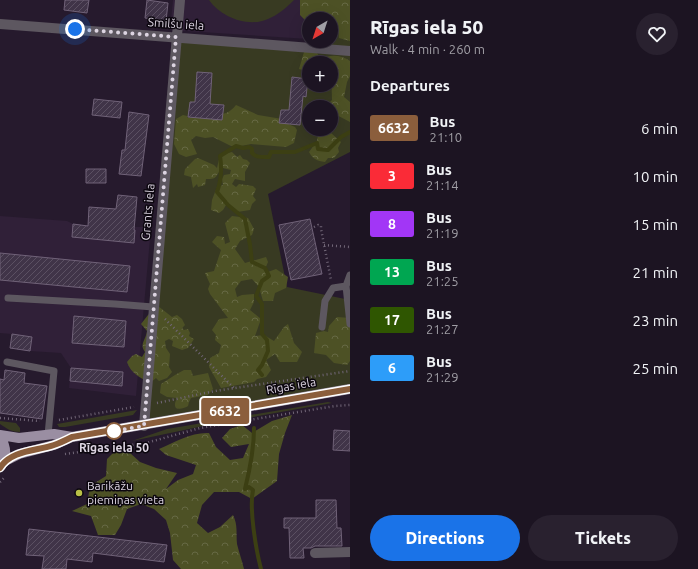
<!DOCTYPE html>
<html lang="en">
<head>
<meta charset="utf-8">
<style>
	:root { --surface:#1c1422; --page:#29212f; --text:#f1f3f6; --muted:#a09ea5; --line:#3a3340; --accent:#1a73e8 }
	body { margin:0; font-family:Ubuntu,sans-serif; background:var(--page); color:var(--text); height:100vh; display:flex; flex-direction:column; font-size:15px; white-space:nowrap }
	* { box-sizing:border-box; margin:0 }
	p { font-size:13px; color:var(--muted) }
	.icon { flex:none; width:22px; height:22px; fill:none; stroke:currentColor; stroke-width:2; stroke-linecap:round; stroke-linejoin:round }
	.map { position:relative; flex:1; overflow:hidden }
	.drawer { display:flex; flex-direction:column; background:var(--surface); width:348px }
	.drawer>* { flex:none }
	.badge { padding:0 8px; border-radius:3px; font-size:14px; line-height:26px }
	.needle { width:26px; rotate:219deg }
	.fabs { position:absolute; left:302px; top:12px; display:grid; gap:8px }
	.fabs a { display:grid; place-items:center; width:36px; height:36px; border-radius:50%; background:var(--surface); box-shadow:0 4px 16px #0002,0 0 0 1px var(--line); font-size:20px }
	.you { position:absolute; width:20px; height:20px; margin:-10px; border:3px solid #fff; border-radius:50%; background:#1a73e8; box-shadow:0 0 0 6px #1a73e833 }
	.map>.badge { position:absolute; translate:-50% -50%; box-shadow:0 0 0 2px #fff }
	h2 { padding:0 20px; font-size:15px; line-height:36px }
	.round { display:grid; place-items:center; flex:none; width:42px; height:42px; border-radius:21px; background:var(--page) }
	.summary { display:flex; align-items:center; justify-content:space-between; height:68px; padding:0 20px }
	h1 { font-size:19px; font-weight:800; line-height:30px }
	.button { display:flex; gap:8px; margin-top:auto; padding:8px 20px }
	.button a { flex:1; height:46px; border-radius:24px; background:var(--accent); color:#fff; font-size:16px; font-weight:800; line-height:46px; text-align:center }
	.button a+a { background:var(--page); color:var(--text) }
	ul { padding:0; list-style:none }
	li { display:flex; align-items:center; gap:12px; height:48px; padding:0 20px }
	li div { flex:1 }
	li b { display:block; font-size:15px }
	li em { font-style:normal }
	li .badge { min-width:44px; font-weight:700; text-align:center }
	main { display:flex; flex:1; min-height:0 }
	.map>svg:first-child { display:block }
	.built { fill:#302038 }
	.green { fill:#383a22; fill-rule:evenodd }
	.forest { fill:url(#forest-crowns) }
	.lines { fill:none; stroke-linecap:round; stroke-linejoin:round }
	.stream { stroke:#3c3f13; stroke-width:4 }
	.building { fill:url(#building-hatch); stroke:#706278 }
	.path { stroke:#716677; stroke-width:2.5; stroke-dasharray:1 3; stroke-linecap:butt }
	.lane { stroke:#5d5760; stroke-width:7 }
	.street { stroke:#5d5760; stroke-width:10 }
	.primary { stroke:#9a8ea2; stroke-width:10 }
	.line-casing { stroke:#fff; stroke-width:9 }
	.line { stroke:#8b5e3c; stroke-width:6 }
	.walk { stroke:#dcd4e1; stroke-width:4; stroke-dasharray:0 7.2 }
	.stop-dot { fill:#fff; stroke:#8b5e3c; stroke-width:2 }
	.poi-dot { fill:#b9c046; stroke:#0c070f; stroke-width:1.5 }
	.labels { text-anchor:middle; stroke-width:3; stroke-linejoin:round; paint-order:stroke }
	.street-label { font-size:12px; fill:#dcd4e1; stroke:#0c070f }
	.stop-label { font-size:12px; font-weight:bold; fill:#dcd4e1; stroke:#0c070f }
	.poi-label { font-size:12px; fill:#dcd4e1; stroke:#0c070f; text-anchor:start }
</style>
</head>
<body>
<main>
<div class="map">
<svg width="350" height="569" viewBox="0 0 350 569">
	<defs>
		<pattern id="forest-crowns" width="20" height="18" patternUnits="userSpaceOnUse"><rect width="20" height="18" fill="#4d5125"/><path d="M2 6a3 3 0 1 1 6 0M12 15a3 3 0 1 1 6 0" fill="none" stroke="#666944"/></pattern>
		<pattern id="building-hatch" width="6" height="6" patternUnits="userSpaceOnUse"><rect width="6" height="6" fill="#403448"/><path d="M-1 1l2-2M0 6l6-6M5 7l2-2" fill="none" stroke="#5b5062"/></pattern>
	</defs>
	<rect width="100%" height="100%" fill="#261a2d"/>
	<!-- built -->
	<path class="built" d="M173 0H333L331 19H309V39L170 30Z
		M0 216 67 221 73 224 134 230 135 227H151L136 396 69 388 71 368 61 353 30 351 10 348 12 334 0 333Z"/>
	<!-- green -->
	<path class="green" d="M209 0H294C286 8 278 15 268 19 248 28 221 17 209 0Z
		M350 0V152L268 194 287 287 350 300V390L144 426 176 37 330 49 331 27ZM309 63H331V85H309ZM309 107H331V129H309Z
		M328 402 332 403 213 424 132 441 167 429Z
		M137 410 133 415 65 427H59L57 424Z
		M0 421 16 423 20 428V432C12 432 7 429 0 424Z"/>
	<!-- forest -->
	<path class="forest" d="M300 0H350V41L339 38 338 28 331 31V19H309V24L300 15Z
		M309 27V41H325L326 44H311L305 35Z
		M315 50 321 59C331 54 341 55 350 61V76L347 82 344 97 350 102V122L331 112V107H325L332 100 331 63H309V72L299 69 304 52Z
		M236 105 258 115 282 119 288 124 295 127 297 130 294 143 286 147 251 144 241 146H231L213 137 205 138 196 136 191 140 197 154 186 157 179 154 174 144 176 119 183 115 187 116 188 118C193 118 195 115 200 114 215 113 225 119 236 105Z
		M321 133H331L341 142 338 148 339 152 334 158H328L325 162C317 161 313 159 309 152L317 141 318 135Z
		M232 152 237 157 240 155 243 159 247 160 250 163 245 172V181L235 179 232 184 236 187 239 184 253 186 256 189 253 196 256 200 252 204 250 210 237 212 230 206 226 205 223 210 219 213 211 210 212 200 217 187 223 185 222 179 224 175 230 174 231 170 223 168C215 174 219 180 206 179L205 185 198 187 197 184 193 188 191 177 184 175 185 169 195 159 198 158 214 165 217 168 220 155Z
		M232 216 248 218 254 229 252 235 240 241 235 249 245 263 266 257 268 262 265 269 268 272 276 269 288 277 286 288 275 293 273 301H263L259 287 252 279 241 281 235 289 237 297 242 295 254 294V302L250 310 261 319 255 336 264 335 274 341 284 327 288 324 294 343 302 352 297 362H280L275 354 266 360 271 370 266 377 257 379 254 382 221 388 209 367 210 358 219 353 221 345 215 340 216 335 212 330 219 319 228 318 210 294 208 289 210 284 205 273 214 271 221 250 212 242 217 236 224 237 225 244 230 242 225 223Z
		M158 306 172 317 177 315 182 319 185 325 182 328 184 330 188 329 190 333 189 336 194 339 188 348 182 350 172 346 173 341 169 339 165 341 166 348 170 354 169 367 172 372 167 378 159 381 156 378 150 383C140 377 131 374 127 362L132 356 136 354 142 357 145 352C139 344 146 340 147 331L141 324 148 315Z
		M337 317 350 318V361L347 365 334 363 326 355 314 353 316 333 324 331 328 332 329 326Z
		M184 370H191L193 376 208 373 213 389 208 395 191 398 189 402 188 406C185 408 174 412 175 404 175 401 177 400 177 398L167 397 160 393 161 384 175 375Z
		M292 415 285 433 279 454 277 481 252 499 239 492H214L202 505 197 523 208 533 220 527 233 515C238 525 236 533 237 544 239 552 242 561 244 569H181L173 560 170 533 166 520 154 509 141 504 127 509 121 525 115 535H98L91 516 72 511 87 504 90 486 106 476 107 459 117 449 130 453 140 462 156 468 177 473 166 489 178 480 193 474 196 465 166 455 159 449C175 442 192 432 209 433L216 447 230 460 243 458 249 444 231 447 222 438 230 429 242 425 252 433 272 421Z"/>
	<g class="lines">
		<!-- stream -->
		<path class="stream" d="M262 375 258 370 262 365 268 351 267 340 262 334V304L256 296 262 281 269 276 265 268 252 262 250 245 245 219 228 205 217 192C221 181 222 168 220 156L236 146 243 148 249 147 252 149V153C257 158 262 157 269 157L271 152H295L317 143 318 149 328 150 341 137 350 132
			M254 428C254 449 250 469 245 489L249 487 253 490C249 509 256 550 261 569"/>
	</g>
	<!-- building -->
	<path class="building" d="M65 0H89L87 13 64 10Z
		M147 0 168 3 166 21 145 18Z
		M197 72 212 73 210 104 224 105 222 120 188 117 190 102H195Z
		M292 77 308 79 306 97 303 96 300 125 279 123 281 110H289Z
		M94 99 122 102 120 118 92 115Z
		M129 112 149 115 141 176 119 174 122 150H125Z
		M86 169H106V183H86Z
		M118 195 137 197 134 230H135L134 243 72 237 73 224 88 226 89 207 116 209Z
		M310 219 322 274 291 280 279 225Z
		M0 253 130 266 127 292 0 280Z
		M74 316 126 321 124 347 72 343Z
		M12 334 32 337 30 351 10 348Z
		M71 368 123 372 122 386 70 381Z
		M5 370 25 373 24 383 47 386 42 419 0 413V379L4 380Z
		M334 430 350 431V451L333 450Z
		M316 500H336L337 528H341L342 546H315L311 548H303L304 558H290L289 528H284V518H316Z
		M29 529 167 545 164 562 93 553 92 562 67 559 66 569H42L44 556 26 555Z"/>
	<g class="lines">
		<!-- path -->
		<path class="path" d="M314 227 318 225 321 226V229L331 280
			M324 245 350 247
			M165 319 234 388
			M157 403 215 391 350 371
			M0 418 40 421
			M59 420 134 407
			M65 454 146 443 200 428 335 406 350 405
			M0 482 5 477"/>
		<!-- lane -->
		<path class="lane" d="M350 275 346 286 350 324
			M8 298 115 304 153 307
			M322 327 325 301 333 288 346 286
			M7 362 54 371 48 435"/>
		<!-- street -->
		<path class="street" d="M0 24 350 51
			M144 426 180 0
			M315 553 350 552"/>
		<!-- primary -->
		<path class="primary" d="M0 435 19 438 54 434 72 437
			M0 437C6 446 7 456 1 466
			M3 462 19 454 54 445 72 437 350 389"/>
	</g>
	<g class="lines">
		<!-- line casing -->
		<g class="line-casing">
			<path id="line" d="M0 468C11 450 37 451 54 445 60 443 66 440 72 437L350 389"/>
		</g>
		<!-- line -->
		<use href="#line" class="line"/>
		<!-- walk -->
		<path class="walk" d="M75 29 176 37 144 426 114 431"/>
	</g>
	<!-- markers -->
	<circle class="stop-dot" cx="114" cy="431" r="8"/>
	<circle class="poi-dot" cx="79" cy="493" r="4"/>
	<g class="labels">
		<!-- street labels -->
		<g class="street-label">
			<text transform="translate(176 24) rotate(4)" y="4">Smilšu iela</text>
			<text transform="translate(148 212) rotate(-85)" y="4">Grants iela</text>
			<text transform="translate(291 386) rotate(-10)" y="4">Rīgas iela</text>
		</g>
		<!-- stop labels -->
		<g class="stop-label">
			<text x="114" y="452">Rīgas iela 50</text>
		</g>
		<!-- poi labels -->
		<g class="poi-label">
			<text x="87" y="490">Barikāžu<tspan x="87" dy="14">piemiņas vieta</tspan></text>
		</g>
	</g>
</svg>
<div class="fabs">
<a><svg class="needle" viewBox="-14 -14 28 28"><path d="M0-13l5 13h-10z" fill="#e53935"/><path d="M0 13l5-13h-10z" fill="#a09ea5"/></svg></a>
<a>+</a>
<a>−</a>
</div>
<div class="you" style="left:75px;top:29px"></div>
<b class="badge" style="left:225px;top:411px;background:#8b5e3c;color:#fff">6632</b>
</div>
<section class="drawer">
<div class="summary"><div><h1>Rīgas iela 50</h1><p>Walk · 4 min · 260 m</p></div><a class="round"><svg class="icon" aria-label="heart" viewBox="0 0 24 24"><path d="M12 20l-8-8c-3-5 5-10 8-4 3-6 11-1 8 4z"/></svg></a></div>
<h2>Departures</h2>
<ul>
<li><span class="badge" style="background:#8b5e3c;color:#fff">6632</span><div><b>Bus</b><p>21:10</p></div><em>6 min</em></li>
<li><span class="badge" style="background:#fa2b37;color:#fff">3</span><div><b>Bus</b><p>21:14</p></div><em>10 min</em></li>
<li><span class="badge" style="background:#a236f6;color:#fff">8</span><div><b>Bus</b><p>21:19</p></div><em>15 min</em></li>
<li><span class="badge" style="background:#00a651;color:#fff">13</span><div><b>Bus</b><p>21:25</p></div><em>21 min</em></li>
<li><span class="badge" style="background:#2f5601;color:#fff">17</span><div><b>Bus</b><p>21:27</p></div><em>23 min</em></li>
<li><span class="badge" style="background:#2d9df9;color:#fff">6</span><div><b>Bus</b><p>21:29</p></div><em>25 min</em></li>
</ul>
<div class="button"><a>Directions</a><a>Tickets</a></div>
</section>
</main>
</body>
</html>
